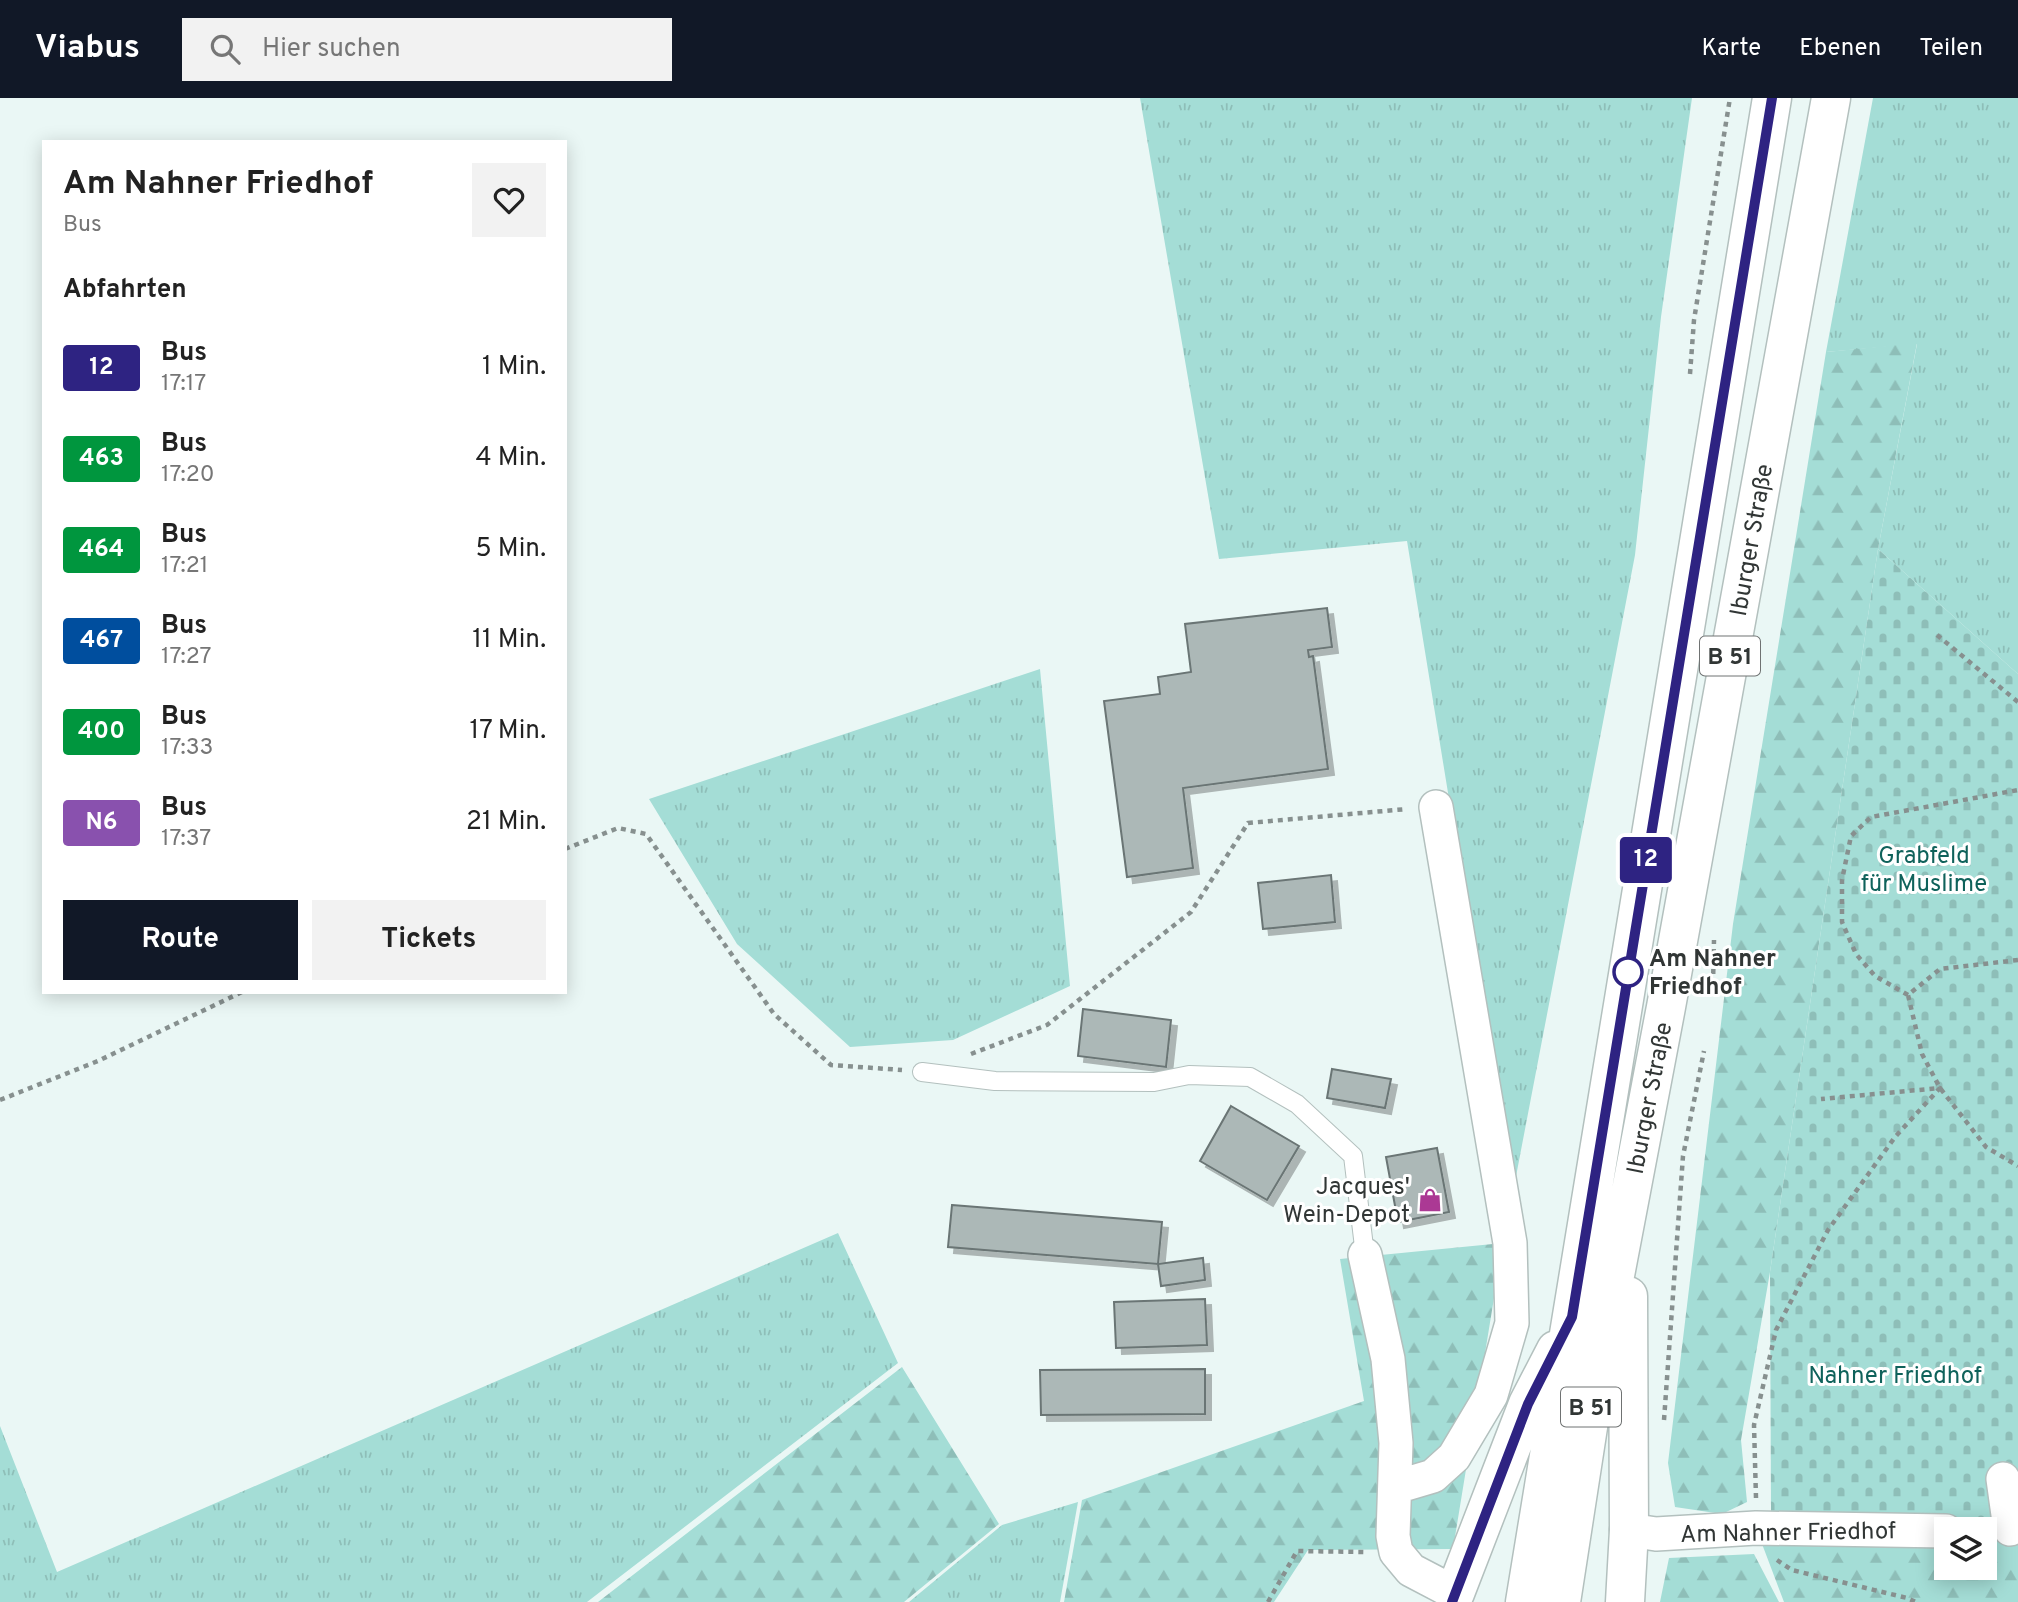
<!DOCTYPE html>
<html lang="de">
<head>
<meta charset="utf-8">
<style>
	:root { --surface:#fff; --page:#f2f2f2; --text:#222; --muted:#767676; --accent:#111827 }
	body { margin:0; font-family:Overpass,sans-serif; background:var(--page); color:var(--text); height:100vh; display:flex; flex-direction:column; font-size:26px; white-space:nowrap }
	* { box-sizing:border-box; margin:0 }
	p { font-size:23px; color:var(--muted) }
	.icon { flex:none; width:38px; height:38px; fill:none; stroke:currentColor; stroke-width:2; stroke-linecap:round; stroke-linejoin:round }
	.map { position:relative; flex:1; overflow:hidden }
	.side { position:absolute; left:42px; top:42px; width:525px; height:854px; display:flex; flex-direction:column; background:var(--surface); border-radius:0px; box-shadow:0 4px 18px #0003 }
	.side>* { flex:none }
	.badge { padding:0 14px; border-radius:5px; font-size:24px; line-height:46px }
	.controls { position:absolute; left:1934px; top:1419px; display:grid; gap:14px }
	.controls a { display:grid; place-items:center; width:63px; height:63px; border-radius:0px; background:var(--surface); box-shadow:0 4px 18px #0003; font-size:35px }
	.map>.badge { position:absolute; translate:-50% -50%; box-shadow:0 0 0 4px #fff }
	h2 { padding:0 21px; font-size:26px; line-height:63px }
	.round { display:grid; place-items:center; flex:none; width:74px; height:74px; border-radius:0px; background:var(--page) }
	.summary { display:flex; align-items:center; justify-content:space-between; height:119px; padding:0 21px }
	h1 { font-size:33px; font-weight:700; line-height:52px }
	.primary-button { display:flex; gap:14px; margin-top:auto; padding:14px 21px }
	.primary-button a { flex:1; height:80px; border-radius:0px; background:var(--accent); color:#fff; font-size:28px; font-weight:700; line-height:80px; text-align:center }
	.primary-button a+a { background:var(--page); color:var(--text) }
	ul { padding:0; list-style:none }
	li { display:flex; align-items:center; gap:21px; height:91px; padding:0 21px }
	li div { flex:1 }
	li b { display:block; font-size:26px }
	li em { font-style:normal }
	li .badge { min-width:77px; font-weight:700; text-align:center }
	header { display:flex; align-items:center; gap:42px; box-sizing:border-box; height:98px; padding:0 35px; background:var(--accent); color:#fff }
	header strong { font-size:33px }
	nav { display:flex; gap:38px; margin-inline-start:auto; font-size:24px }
	.search { width:490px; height:63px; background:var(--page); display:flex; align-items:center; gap:18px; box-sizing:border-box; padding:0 24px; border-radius:0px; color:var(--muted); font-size:26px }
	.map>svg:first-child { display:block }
	.grass { fill:url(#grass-tufts) }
	.forest { fill:url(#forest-firs); fill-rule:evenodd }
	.cemetery { fill:url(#cemetery-stones) }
	.building { fill:#acb8b7; stroke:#6a7574; stroke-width:2; filter:url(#shadow) }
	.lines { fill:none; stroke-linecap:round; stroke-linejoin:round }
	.lane-casing { stroke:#b3c0be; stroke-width:20 }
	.street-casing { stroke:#b3c0be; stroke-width:36 }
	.secondary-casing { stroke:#b3c0be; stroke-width:41 }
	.highway-casing { stroke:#b3c0be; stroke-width:41 }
	.path { stroke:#87908f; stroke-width:4.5; stroke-dasharray:5 5; stroke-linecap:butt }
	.lane { stroke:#fff; stroke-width:18 }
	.street { stroke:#fff; stroke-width:33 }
	.secondary { stroke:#fff; stroke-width:38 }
	.highway { stroke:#fff; stroke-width:38 }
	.line-casing { stroke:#fff; stroke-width:16 }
	.line { stroke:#2e2382; stroke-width:10 }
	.stop-dot { fill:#fff; stroke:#2e2382; stroke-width:3.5 }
	.labels { text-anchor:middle; stroke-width:6; stroke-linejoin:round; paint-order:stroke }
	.shield { fill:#fff; stroke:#6f7272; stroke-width:2 }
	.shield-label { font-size:23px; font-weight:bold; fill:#313635 }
	.street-label { font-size:24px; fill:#313635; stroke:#fff }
	.park-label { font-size:24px; fill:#0f625b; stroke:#fff }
	.stop-label { font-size:24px; font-weight:bold; fill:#313635; stroke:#fff; text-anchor:start }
	.poi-label { font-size:24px; fill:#313635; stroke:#fff; text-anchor:end }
</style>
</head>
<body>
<header>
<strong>Viabus</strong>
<div class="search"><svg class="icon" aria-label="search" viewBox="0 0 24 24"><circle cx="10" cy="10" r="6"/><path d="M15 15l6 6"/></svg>Hier suchen</div>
<nav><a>Karte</a><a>Ebenen</a><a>Teilen</a></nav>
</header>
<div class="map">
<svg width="2018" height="1504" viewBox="0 0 2018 1504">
	<defs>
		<pattern id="grass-tufts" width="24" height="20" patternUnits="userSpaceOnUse" patternTransform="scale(1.75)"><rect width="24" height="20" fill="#a4ddd6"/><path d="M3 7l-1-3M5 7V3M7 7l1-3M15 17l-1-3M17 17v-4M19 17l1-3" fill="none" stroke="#8ebeb8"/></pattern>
		<pattern id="forest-firs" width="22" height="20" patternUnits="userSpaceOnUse" patternTransform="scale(1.75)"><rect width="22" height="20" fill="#a4ddd6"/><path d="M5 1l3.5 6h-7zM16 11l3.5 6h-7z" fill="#8ebeb8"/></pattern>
		<pattern id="cemetery-stones" width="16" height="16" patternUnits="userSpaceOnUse" patternTransform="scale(1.75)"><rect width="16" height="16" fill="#a4ddd6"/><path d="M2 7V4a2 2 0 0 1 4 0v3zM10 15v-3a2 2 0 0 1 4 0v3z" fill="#8ebeb8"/></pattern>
		<filter id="shadow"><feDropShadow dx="6" dy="6" stdDeviation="0" flood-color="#0004"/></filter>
	</defs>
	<rect width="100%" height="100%" fill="#eaf7f5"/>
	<!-- grass -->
	<path class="grass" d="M1140 0H1692L1661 219 1635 457 1513 1094 1407 443 1219 461Z
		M1873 0H2018V576L1878 451 1917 246 1826 254Z
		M1040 571 1070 888 953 942 850 949 737 846 649 701Z
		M838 1135 898 1265 587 1504H0V1328L57 1474Z
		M1078 1404 1060 1504H909L1002 1427Z"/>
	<!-- forest -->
	<path class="forest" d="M1917 245 1878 451 1770 1174 1741 1342 1747 1404 1722 1416 1675 1409 1668 1365 1733 826 1826 254Z
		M1503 1145 1453 1451 1308 1452 1274 1504H1064L1082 1402 1364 1303 1340 1161Z
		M902 1269 999 1426 904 1504H598Z
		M2018 1426V1504H1784L1756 1430ZM1946 1432H1984V1470H1946Z
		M1754 1456 1779 1504H1660L1669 1460Z"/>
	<!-- cemetery -->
	<path class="cemetery" d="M1878 451 2018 576V1431L1771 1414 1770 1174Z"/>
	<!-- building -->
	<path class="building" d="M1327 510 1332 549 1308 552 1309 559 1313 558 1328 671 1183 690 1193 770 1127 779 1104 603 1160 596 1158 579 1191 574 1185 526Z
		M1331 777 1335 824 1263 831 1258 785Z
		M1083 911 1171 922 1166 969 1078 958Z
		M1332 971 1391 981 1385 1010 1327 1000Z
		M1231 1008 1299 1048 1267 1102 1200 1063Z
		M1437 1050 1449 1114 1398 1124 1386 1059Z
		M952 1107 1162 1124 1158 1166 948 1149Z
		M1203 1160 1205 1182 1161 1188 1158 1166Z
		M1205 1201 1207 1247 1116 1250 1114 1204Z
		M1205 1271V1316L1041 1317 1040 1272Z"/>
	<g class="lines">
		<!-- lane casing -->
		<g class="lane-casing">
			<path id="lane" d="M922 974 995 983 1154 984 1189 977 1250 979 1297 1006 1353 1058 1365 1157"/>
		</g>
		<!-- street casing -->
		<g class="street-casing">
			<path id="street" d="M1365 1157 1388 1261 1396 1345 1393 1438 1396 1454 1411 1472 1455 1495
				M2003 1381 2010 1431
				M1396 1389 1433 1378 1454 1359 1491 1297 1512 1225 1510 1145 1436 709
				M1629 1432 1656 1436 1756 1430 1946 1433"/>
		</g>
		<!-- secondary casing -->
		<g class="secondary-casing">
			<path id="secondary" d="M1625 1504 1629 1432"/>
		</g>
		<!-- highway casing -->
		<g class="highway-casing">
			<path id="highway" d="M1628 1198 1629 1432
				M1455 1495 1528 1306 1556 1252
				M1525 1504 1772 0
				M1561 1504 1596 1277 1666 909 1831 0"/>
		</g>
		<!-- path -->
		<path class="path" d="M1690 276 1694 222 1730 0
			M1937 537 2018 604
			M565 751 618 730 646 736 774 916 831 967 902 972
			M2018 862 1940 871 1908 897 1922 956 1940 990 1986 1049 2018 1068
			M1713 886 1714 842
			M1908 897 1875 878 1856 856 1842 824V782L1851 738 1871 719 2018 692
			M971 956 1047 927 1191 814 1248 725 1407 711
			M0 1002 98 963 242 894
			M1664 1322 1683 1058 1704 953
			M1756 1400 1754 1327 1776 1232 1828 1132 1895 1039 1940 990 1821 1001
			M1777 1462 1792 1472 1907 1500 1916 1504
			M1268 1504 1297 1453 1367 1454"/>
		<!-- lane -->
		<use href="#lane" class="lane"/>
		<!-- street -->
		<use href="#street" class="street"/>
		<!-- secondary -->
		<use href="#secondary" class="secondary"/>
		<!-- highway -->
		<use href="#highway" class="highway"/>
	</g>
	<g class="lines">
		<!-- line casing -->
		<g class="line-casing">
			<path id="line" d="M1452 1504 1528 1306 1572 1219 1772 0"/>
		</g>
		<!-- line -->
		<use href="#line" class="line"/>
	</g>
	<!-- icons -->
	<defs>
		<g id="shop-bare" transform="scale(1.89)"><path d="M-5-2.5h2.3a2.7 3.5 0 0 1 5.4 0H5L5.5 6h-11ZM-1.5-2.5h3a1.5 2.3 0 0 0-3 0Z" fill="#ab3994" stroke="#fff" stroke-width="2.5" paint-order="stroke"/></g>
	</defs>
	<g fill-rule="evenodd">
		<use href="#shop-bare" x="1430" y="1102"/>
	</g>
	<!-- markers -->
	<circle class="stop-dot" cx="1628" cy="874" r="14"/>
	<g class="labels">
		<!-- shield labels -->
		<g class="shield">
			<rect x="1700" y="538.5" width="60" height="39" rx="5"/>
			<rect x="1561" y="1289.5" width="60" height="39" rx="5"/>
		</g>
		<g class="shield-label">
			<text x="1730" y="566">B 51</text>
			<text x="1591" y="1317">B 51</text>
		</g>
		<!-- street labels -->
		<g class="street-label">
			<text transform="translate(1751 442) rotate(-80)" y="8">Iburger Straße</text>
			<text transform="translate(1649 1000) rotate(-79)" y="8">Iburger Straße</text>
			<text transform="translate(1788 1434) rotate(-1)" y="8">Am Nahner Friedhof</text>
		</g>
		<!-- park labels -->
		<g class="park-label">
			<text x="1924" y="765">Grabfeld<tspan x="1924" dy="28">für Muslime</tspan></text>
			<text x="1895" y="1285">Nahner Friedhof</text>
		</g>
		<!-- stop labels -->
		<g class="stop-label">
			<text x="1649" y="868">Am Nahner<tspan x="1649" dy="28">Friedhof</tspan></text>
		</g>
		<!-- poi labels -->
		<g class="poi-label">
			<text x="1410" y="1096">Jacques'<tspan x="1410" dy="28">Wein-Depot</tspan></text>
		</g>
	</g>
</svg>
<div class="controls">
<a><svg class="icon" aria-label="layers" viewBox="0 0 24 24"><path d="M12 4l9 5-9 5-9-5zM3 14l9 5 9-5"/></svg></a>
</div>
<b class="badge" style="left:1646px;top:762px;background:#2e2382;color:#fff">12</b>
<section class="side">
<div class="summary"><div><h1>Am Nahner Friedhof</h1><p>Bus</p></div><a class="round"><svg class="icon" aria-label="heart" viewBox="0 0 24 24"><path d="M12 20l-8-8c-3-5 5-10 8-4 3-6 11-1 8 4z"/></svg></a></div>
<h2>Abfahrten</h2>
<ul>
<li><span class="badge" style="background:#2e2382;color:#fff">12</span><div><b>Bus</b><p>17:17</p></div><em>1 Min.</em></li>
<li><span class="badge" style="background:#00963e;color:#fff">463</span><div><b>Bus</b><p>17:20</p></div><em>4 Min.</em></li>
<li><span class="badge" style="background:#00963e;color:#fff">464</span><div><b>Bus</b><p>17:21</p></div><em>5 Min.</em></li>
<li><span class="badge" style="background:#004e9e;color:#fff">467</span><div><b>Bus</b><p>17:27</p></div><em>11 Min.</em></li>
<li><span class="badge" style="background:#00963e;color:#fff">400</span><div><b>Bus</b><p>17:33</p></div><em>17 Min.</em></li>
<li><span class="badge" style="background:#8951ae;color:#fff">N6</span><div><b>Bus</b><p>17:37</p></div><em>21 Min.</em></li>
</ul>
<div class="primary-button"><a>Route</a><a>Tickets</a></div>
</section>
</div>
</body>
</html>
